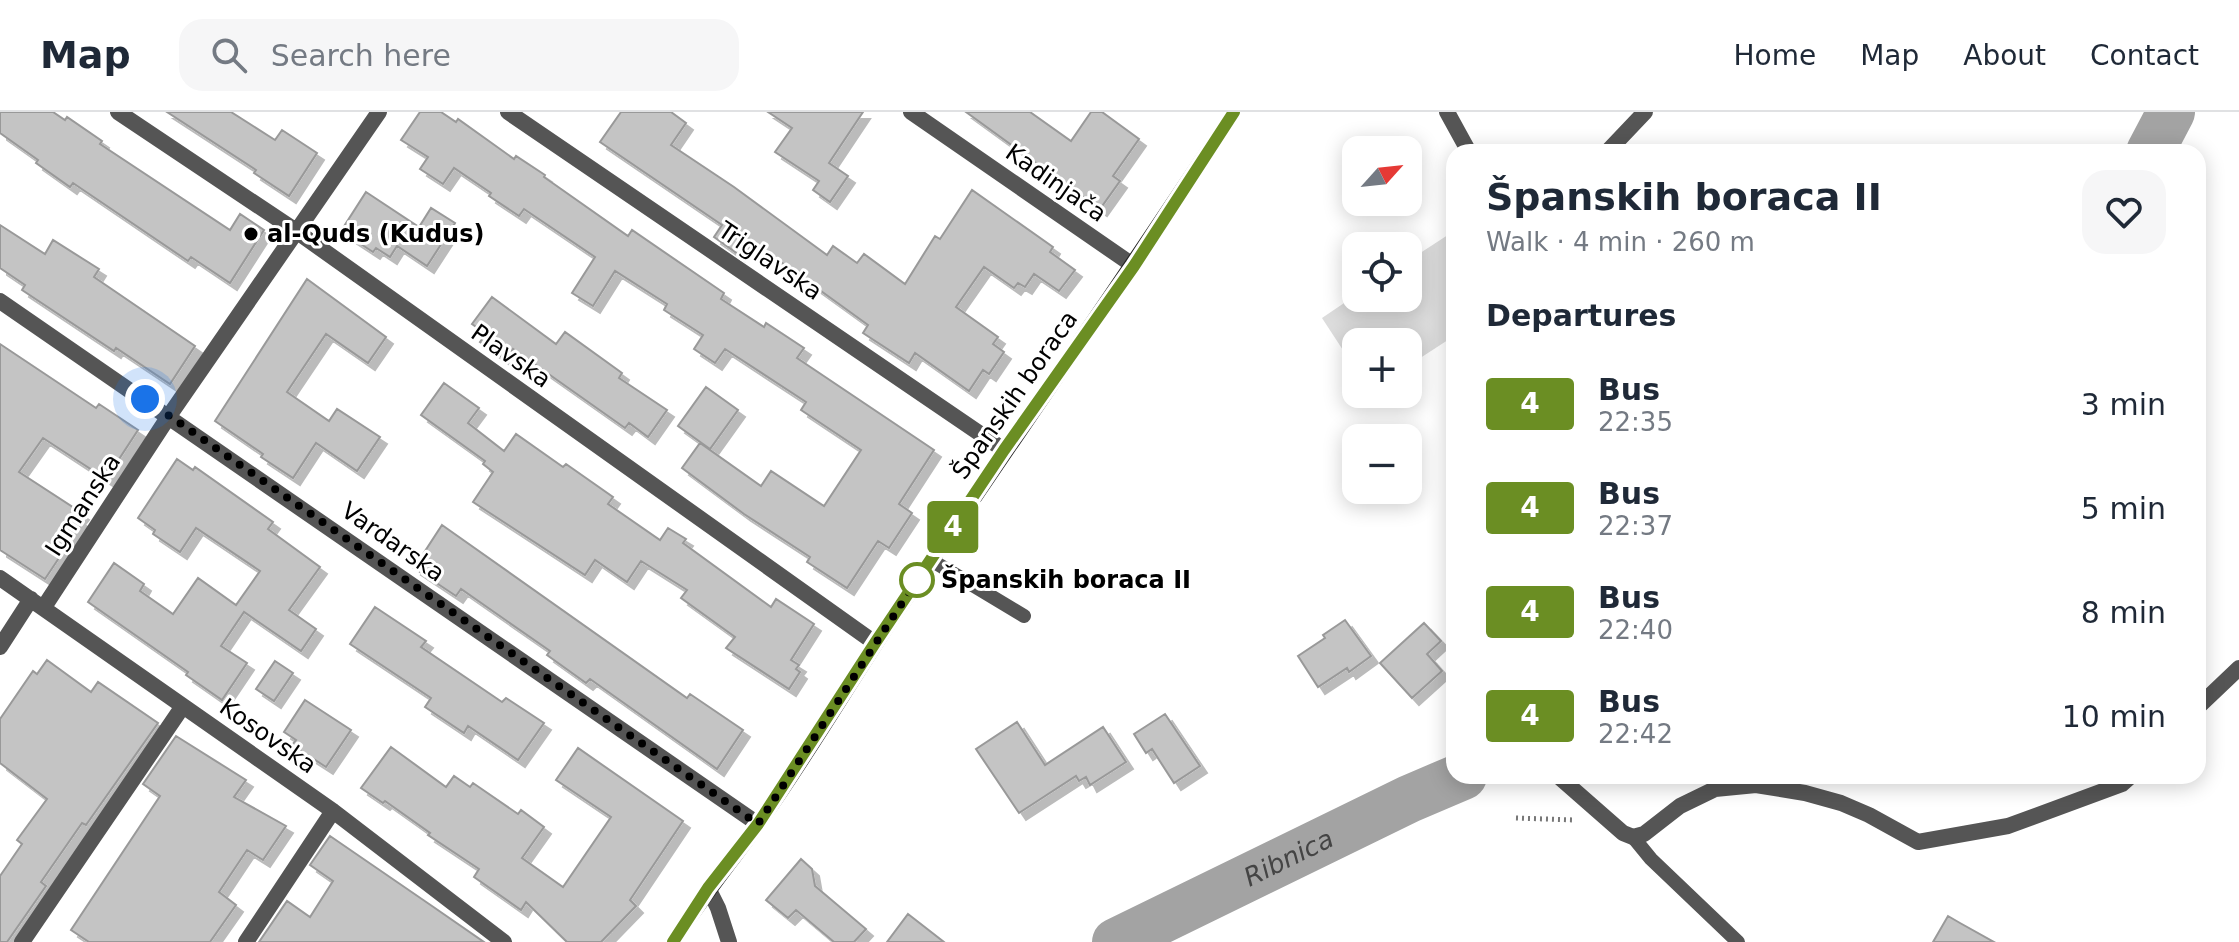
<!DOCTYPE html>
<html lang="en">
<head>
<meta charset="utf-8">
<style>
	:root { --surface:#fff; --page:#f6f6f7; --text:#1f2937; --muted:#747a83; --line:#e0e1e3 }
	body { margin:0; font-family:"DejaVu Sans",sans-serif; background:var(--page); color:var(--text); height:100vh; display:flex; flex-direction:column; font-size:30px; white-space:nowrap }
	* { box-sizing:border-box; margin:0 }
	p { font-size:26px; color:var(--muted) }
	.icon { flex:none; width:44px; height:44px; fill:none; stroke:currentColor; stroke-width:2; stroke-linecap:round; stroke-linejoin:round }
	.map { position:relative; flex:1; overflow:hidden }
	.details { position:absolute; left:1446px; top:32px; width:760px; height:640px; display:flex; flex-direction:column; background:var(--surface); border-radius:24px; box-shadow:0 4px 20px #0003 }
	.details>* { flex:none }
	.badge { padding:0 16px; border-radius:6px; font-size:28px; line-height:52px }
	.needle { width:52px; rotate:63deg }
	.controls { position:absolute; left:1342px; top:24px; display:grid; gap:16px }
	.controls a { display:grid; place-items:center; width:80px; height:80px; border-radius:16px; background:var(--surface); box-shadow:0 4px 20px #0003; font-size:40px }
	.you { position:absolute; width:40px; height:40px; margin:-20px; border:6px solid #fff; border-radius:50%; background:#1a73e8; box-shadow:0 0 0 12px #1a73e833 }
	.map>.badge { position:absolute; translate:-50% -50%; box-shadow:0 0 0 4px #fff }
	h2 { padding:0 40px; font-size:30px; line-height:72px }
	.round { display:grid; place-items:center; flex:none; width:84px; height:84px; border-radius:24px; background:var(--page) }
	.summary { display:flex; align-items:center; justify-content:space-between; height:136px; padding:0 40px }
	h1 { font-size:38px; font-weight:600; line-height:60px }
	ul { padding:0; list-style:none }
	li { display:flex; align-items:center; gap:24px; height:104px; padding:0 40px }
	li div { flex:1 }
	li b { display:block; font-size:30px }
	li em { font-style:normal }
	li .badge { min-width:88px; font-weight:700; text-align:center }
	header { display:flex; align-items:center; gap:48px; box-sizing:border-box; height:112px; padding:0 40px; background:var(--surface); border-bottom:2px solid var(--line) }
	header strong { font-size:38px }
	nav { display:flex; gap:44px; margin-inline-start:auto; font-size:28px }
	.search { width:560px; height:72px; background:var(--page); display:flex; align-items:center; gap:20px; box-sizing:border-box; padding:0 28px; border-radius:24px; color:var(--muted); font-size:30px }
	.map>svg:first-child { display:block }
	.green { fill:#dcdcdc }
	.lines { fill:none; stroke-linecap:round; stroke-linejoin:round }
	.river { stroke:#a3a3a3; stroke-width:48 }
	.building { fill:#c4c4c4; stroke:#999; stroke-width:2; filter:url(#shadow) }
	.path { stroke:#777; stroke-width:5; stroke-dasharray:2 4; stroke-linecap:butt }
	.lane { stroke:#555; stroke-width:14 }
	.street { stroke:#555; stroke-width:16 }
	.secondary { stroke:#222; stroke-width:16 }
	.line-casing { stroke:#fff; stroke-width:18 }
	.line { stroke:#6b8e23; stroke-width:12 }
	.walk { stroke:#000; stroke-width:8; stroke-dasharray:0 14.4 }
	.poi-dot { fill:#000; stroke:#fff; stroke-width:3 }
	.stop-dot { fill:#fff; stroke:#6b8e23; stroke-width:4 }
	.labels { text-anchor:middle; stroke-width:6; stroke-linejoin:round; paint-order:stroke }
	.street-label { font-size:24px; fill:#000; stroke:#fff }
	.poi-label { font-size:24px; font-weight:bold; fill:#000; stroke:#fff; text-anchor:start }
	.stop-label { font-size:24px; font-weight:bold; fill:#000; stroke:#fff; text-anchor:start }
	.water-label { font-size:26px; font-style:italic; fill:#444; stroke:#fff }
</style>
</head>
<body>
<header>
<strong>Map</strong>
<div class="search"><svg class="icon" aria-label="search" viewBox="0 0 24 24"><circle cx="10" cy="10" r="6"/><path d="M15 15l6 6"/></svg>Search here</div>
<nav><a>Home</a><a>Map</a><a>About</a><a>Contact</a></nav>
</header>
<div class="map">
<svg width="2239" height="830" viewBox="0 0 2239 830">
	<defs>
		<filter id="shadow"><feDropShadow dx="7" dy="7" stdDeviation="0" flood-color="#0004"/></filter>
	</defs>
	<rect width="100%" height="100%" fill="#fff"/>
	<!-- green -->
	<path class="green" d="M1454 119V224L1408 254V230H1356V258L1322 206 1356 183V186H1408V149Z"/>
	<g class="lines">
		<!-- river -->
		<g class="river">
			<path d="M2150 40 2171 0"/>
			<path id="s1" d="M1116 830 1409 687 1463 664"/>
		</g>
	</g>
	<!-- building -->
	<path class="building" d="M0 0H53L65 8 67 5 102 29 100 32 230 118 240 102 264 118 230 171 191 145 188 149 73 71 70 75 36 51 38 48 0 21Z
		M167 0H231L275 28 282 18 317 41 289 84 254 61 256 58Z
		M420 0H441L456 10 458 7 514 47 516 44 545 63 544 65 628 124 632 118 724 181 721 187 764 215 766 211 804 236 797 246 934 338 899 392 912 401 889 436 878 429 847 476 807 450 810 445 744 402 682 356 700 331 761 374 771 359 824 394 861 338 801 298 806 290 725 237 715 251 694 237 703 223 664 198 667 192 615 159 593 194 572 181 595 145 524 97 519 104 489 84 491 81 454 56 443 72 420 57 428 45 401 28Z
		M621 0H671L686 11 671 33 734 75 827 143 833 134 857 151 864 142 905 172 935 124 940 127 972 78 1053 135 1050 140 1075 158 1059 179 1034 162 1025 175 1018 171 1014 176 984 155 956 195 998 225 993 232 1004 240 989 262 983 258 969 279 915 241 909 251 863 221 868 213 749 127 738 142 714 125 722 113 600 30Z
		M768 0H863L829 51 848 64 830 90 813 78 819 69 775 40 792 16Z
		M966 0H1030L1071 29 1091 0H1102L1139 27 1113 64 1120 69 1100 97Z
		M366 80 419 115 431 96 455 111 427 154 397 134 390 145 376 136 373 140 341 119Z
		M0 113 45 142 53 128 99 157 94 165 195 234 170 272 116 236 114 239 22 178 25 173 0 156Z
		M307 167 386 225 368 251 326 222 287 280 329 309 337 297 380 325 357 359 316 331 293 366 261 345 263 342 215 309Z
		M492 185 556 232 565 220 622 261 619 266 667 298 648 325 629 311 625 316 513 237 506 248 480 230 486 222 472 212Z
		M0 232 96 296 99 292 138 318 106 367 43 326 19 360 82 401 78 406 83 410 45 467 0 438Z
		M444 271 479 296 468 311 504 339 516 322 563 355 566 352 613 385 608 392 660 428 668 416 686 427 683 431 771 495 776 487 814 512 791 548 799 553 796 557 800 560 789 577 726 536 735 525 681 486 687 478 641 449 627 470 595 448 585 463 473 390 493 360 483 352 485 349 421 303Z
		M706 275 738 298 710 337 678 314Z
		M177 347 193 358 195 355 273 410 268 417 320 455 289 498 316 517 301 539 244 500 221 534 247 551 222 588 186 563 188 560 88 490 114 451 144 472 140 479 173 502 198 466 236 493 260 459 196 416 180 440 153 422 155 418 138 406Z
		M442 413 687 586 690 582 743 618 717 657 590 567 586 571 547 543 550 539 461 477 456 484 414 456Z
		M375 495 426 529 421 535 502 590 506 586 544 611 518 648 468 614 464 621 425 595 431 586 350 532Z
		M1345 508 1371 544 1349 560 1347 556 1318 575 1298 544 1325 526 1323 523Z
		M1424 511 1441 529 1427 542 1442 559 1412 586 1380 551Z
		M47 548 91 580 98 570 158 611 86 713 82 711 41 770 46 774 7 830H0V764L22 732 17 728 47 687 0 651V607L33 559 37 562Z
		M275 549 293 561 274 589 256 577Z
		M305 588 351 618 326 655 292 633 296 628 284 620Z
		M1165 602 1200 654 1174 671 1152 637 1146 641 1134 622Z
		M1017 610 1045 653 1103 615 1126 650 1090 673 1086 665 1079 669 1076 664 1019 701 976 637Z
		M176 624 246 668 234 685 286 714 263 748 247 738 219 780 236 793 210 830H89L71 818 160 684 143 672Z
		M391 635 446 675 454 664 470 675 473 671 518 702 521 698 544 715 522 746 563 775 611 705 556 668 578 636 683 709 630 788 636 794 601 830H567L526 790 521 798 474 765 479 757 428 723 430 721 385 689 383 691 361 676Z
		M330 724 432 794 484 830H259L287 789 310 805 333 769 310 753Z
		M801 747 812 757 815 774 866 817 854 830H834L796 798 788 806 766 788Z
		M908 802 944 830H887Z
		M1948 804 1960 811 1994 830H1933Z"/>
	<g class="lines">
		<!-- path -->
		<path class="path" d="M1516 706 1575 708"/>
		<!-- lane -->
		<path class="lane" d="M931 448 1024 504
			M1633 725 1651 747 1738 830"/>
		<!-- street -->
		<path class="street" d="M118 0 296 119 875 531
			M508 0 1004 338
			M911 0 1134 154
			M1447 0 1469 40
			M1607 40 1645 0
			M0 189 758 712
			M0 466 333 699 504 830
			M44 495 169 304 379 0
			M0 535 31 487
			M2198 595 2239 556
			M1558 664 1623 721 1633 725 1644 722 1680 694 1715 677 1756 673 1805 681 1841 691 1869 703 1918 730 2008 714 2122 672 2131 664
			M708 776 718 796 729 830
			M22 830 183 594
			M246 830 333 699"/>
		<!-- secondary -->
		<path class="secondary" d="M673 830C699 789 729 752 757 713 809 641 853 563 903 490 1013 327 1126 165 1234 0"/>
	</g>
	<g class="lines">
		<!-- line casing -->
		<g class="line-casing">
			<path id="line" d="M673 830 708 776 758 712 875 531 1004 338 1134 154 1234 0"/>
		</g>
		<!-- line -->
		<use href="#line" class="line"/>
		<!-- walk -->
		<path class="walk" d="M145 287 758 712 917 468"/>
	</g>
	<!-- markers -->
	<circle class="poi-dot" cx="251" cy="122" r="8"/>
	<circle class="stop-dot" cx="917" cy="468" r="16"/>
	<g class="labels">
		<!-- street labels -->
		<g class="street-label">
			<text transform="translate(1056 71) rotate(35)" y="8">Kadinjača</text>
			<text transform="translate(770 149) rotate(34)" y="8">Triglavska</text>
			<text transform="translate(511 244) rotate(35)" y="8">Plavska</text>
			<text transform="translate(1015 283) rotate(-55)" y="8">Španskih boraca</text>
			<text transform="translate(83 393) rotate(-57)" y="8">Igmanska</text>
			<text transform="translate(393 430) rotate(35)" y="8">Vardarska</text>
			<text transform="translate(268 624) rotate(35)" y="8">Kosovska</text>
		</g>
		<!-- poi labels -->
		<g class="poi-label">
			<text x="267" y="130">al-Quds (Kudus)</text>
		</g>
		<!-- stop labels -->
		<g class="stop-label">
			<text x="941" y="476">Španskih boraca II</text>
		</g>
		<!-- water labels -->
		<g class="water-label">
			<text dy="9" stroke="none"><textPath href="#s1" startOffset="192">Ribnica</textPath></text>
		</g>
	</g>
</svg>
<div class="controls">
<a><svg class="needle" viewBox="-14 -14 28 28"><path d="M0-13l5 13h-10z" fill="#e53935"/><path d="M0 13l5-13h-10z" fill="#747a83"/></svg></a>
<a><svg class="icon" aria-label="locate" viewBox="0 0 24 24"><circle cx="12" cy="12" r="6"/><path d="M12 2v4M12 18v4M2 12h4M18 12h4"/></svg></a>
<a>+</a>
<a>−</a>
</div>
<div class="you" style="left:145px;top:287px"></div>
<b class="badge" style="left:953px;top:415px;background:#6b8e23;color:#fff">4</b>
<section class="details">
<div class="summary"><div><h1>Španskih boraca II</h1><p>Walk · 4 min · 260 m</p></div><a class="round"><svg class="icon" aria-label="heart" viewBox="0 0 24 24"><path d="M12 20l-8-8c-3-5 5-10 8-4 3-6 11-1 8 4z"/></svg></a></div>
<h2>Departures</h2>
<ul>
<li><span class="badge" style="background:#6b8e23;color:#fff">4</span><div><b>Bus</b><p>22:35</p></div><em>3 min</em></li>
<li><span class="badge" style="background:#6b8e23;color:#fff">4</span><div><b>Bus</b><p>22:37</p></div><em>5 min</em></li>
<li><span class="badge" style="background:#6b8e23;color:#fff">4</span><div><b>Bus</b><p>22:40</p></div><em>8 min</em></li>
<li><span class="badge" style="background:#6b8e23;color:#fff">4</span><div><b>Bus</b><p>22:42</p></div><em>10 min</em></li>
</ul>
</section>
</div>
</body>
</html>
